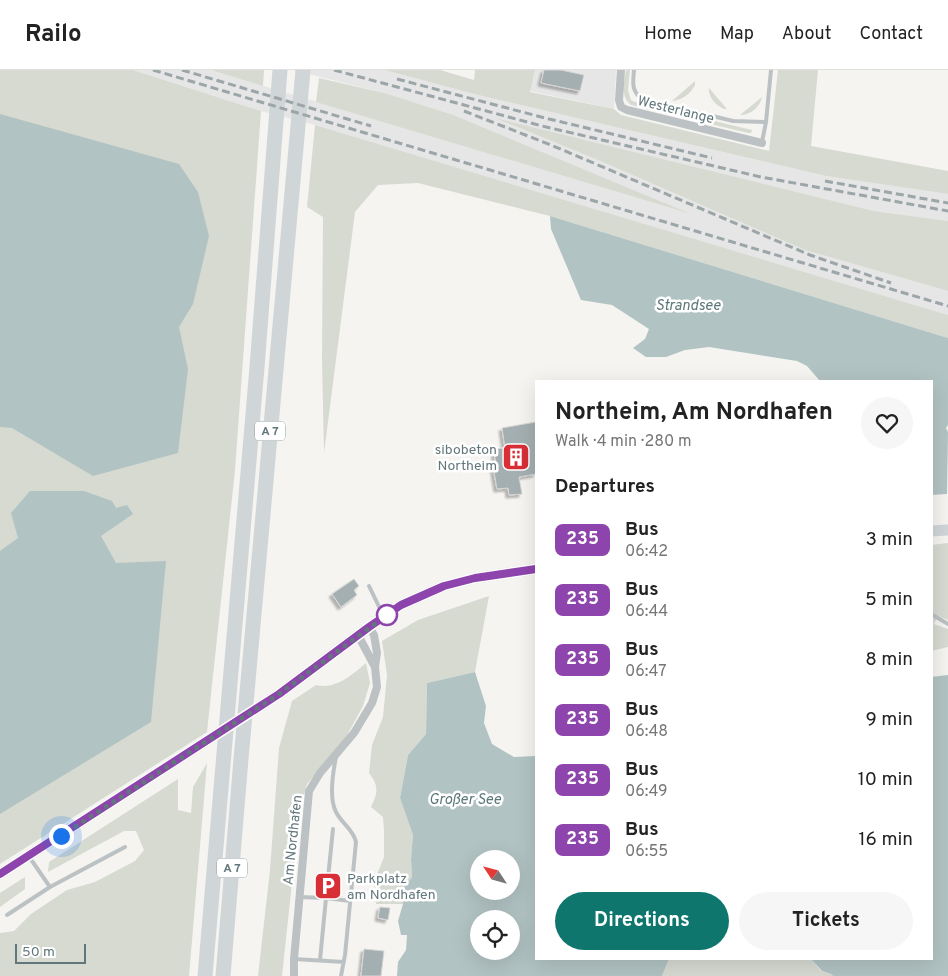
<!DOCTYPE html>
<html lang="en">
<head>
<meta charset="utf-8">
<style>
	:root { --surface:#fff; --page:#f6f6f6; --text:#222; --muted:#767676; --line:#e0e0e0; --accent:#0f766e }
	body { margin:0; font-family:Overpass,sans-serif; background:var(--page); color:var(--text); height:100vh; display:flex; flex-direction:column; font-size:19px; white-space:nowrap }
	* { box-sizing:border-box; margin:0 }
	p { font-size:16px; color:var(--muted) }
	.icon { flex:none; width:28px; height:28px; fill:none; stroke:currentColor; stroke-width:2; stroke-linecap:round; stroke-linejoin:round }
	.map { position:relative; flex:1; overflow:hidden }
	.drawer { position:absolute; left:535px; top:310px; width:398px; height:580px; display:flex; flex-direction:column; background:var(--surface); border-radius:0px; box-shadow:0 5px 20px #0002 }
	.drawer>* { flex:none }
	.badge { padding:0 10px; border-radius:8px; font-size:18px; line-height:32px }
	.needle { width:32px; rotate:306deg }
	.tools { position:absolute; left:470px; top:780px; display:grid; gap:10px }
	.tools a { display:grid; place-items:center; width:50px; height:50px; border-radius:50%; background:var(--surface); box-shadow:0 5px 20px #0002; font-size:25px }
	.scale { position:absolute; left:15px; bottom:12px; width:71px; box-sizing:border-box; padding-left:5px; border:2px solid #62777b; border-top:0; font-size:14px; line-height:18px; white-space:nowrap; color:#62777b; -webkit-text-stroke:4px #fff; paint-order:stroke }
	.you { position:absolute; width:25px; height:25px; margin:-12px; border:4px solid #fff; border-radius:50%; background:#1a73e8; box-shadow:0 0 0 8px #1a73e833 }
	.map>.badge { position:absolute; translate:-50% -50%; box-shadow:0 0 0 2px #fff }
	h2 { padding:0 20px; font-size:19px; line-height:45px }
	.round { display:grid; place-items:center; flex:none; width:52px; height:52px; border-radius:26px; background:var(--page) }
	.overview { display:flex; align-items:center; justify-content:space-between; height:85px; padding:0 20px }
	h1 { font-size:24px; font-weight:700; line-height:38px }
	.cta { display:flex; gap:10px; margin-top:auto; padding:10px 20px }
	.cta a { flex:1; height:58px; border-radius:30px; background:var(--accent); color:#fff; font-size:20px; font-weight:700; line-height:58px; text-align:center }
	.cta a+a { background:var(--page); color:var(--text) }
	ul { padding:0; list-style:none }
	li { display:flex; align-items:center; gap:15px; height:60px; padding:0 20px }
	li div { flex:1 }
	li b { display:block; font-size:19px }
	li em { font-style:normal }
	li .badge { min-width:55px; font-weight:700; text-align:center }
	header { display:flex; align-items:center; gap:30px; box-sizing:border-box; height:70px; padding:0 25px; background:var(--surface); border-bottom:1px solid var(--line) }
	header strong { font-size:24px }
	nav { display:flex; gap:28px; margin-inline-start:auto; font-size:18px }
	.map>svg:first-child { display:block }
	.built { fill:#e5e6e5 }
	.green { fill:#d6dad1 }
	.water { fill:#b2c3c3; fill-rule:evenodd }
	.building { fill:#a4afb1; stroke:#d6d6d4; filter:url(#shadow) }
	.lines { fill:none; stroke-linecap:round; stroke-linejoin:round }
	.service { stroke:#bcc2c3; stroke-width:4 }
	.minor { stroke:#bcc2c3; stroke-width:8 }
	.secondary { stroke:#d0d6d8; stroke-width:11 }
	.motorway { stroke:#d0d6d8; stroke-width:15 }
	.rail { stroke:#9ca5a8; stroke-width:3; stroke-dasharray:8 4; stroke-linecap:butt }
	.line-casing { stroke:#fff; stroke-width:11 }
	.line { stroke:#8e44ad; stroke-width:8 }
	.walk { stroke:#62777b; stroke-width:5; stroke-dasharray:0 9 }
	.stop-dot { fill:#fff; stroke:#8e44ad; stroke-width:2.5 }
	.labels { text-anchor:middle; stroke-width:5; stroke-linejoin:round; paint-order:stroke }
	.shield { fill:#fff; stroke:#91a0a3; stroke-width:1 }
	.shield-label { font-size:12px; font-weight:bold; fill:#62777b }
	.street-label { font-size:14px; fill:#62777b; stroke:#fff }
	.poi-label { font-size:14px; fill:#62777b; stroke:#fff; text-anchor:end }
	.water-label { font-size:15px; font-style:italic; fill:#5c7777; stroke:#fff }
</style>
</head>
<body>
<header>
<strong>Railo</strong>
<nav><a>Home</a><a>Map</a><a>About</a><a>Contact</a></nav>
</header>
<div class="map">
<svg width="948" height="906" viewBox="0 0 948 906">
	<defs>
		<filter id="shadow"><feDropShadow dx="-3" dy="3" stdDeviation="1" flood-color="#0004"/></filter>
	</defs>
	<rect width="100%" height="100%" fill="#f5f4f1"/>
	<!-- built -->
	<path class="built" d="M133 0H211L684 142 384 23 293 0H385L474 24 826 106 948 124V151L874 141 500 50 598 90 805 180 948 221V245L315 55 261 41Z
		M535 0H616L614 39 530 21Z"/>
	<!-- green -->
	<path class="green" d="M0 0H133L261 41 235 400 207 662 0 794Z
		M211 0H264L263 16Z
		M385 0H440L474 10 475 0H535L530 22 614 39 621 45 769 81 778 0H818L811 76 948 101V124L826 106 474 24Z
		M626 0H630L628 20 631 30 635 32 752 60 751 63H748L631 35C620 27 624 12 626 0Z
		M319 8 384 23 453 45 691 144 316 32Z
		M695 11V15C690 24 683 30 672 31Z
		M709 18 727 39H724C716 35 708 28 709 18Z
		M762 27C760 37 751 45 740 45Z
		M495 48 874 141 948 151V221L805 180 598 90Z
		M315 55 948 245V268L550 146 418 113 378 115 355 142 324 383 322 290 323 147 307 137Z
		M948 473V550L938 546 934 554 948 559V577L931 581V475Z
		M489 526 475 602 427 613 426 664 408 685 400 728 413 765 411 789 412 807 404 818 403 834H376L374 812 384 787V760L383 747 371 737C378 722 379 716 369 703L372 675 383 647 387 605 382 571 418 550Z
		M366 593 370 613 363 636 345 669 307 714 300 738 282 906H258L270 800 279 678 292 631 316 615C335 620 352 605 366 593Z
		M207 693 189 906H0V863L14 861 31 844 67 820 95 812 135 791 144 780 136 761H124L48 802 49 792 178 709V740L191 743 193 717Z
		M25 807V819L0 837V823Z
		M669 889H811L821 901 831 904 833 906H662Z"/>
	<!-- water -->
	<path class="water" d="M0 44 179 94 198 122 209 166 193 234 179 257 188 299 178 383 93 406 12 358 0 357Z
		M550 146 948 268V355L946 358 948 362 947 424 931 425V311H820L807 296 797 291 709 277 685 280 666 287H646L633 278 645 269 649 259 612 235 581 230 551 159Z
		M30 421H84L112 431 116 438 127 435 133 444 101 466 116 493 166 491 151 652 0 744V481L18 468 11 443Z
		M475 602 486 636 484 653 492 674 514 687 536 686V889H669L662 906H397L398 892 406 880 407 865H401L398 851 403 834 404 818 412 807 411 789 413 765 400 728 408 685 426 664 427 613ZM479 789H511V821H479ZM479 849H511V881H479Z
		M948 605V906H833L831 904 822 901 811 889H931V607Z"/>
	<!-- building -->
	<path class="building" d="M544 0H561L584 5 580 21 541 13Z
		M536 352V404L519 407 522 424 509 425 508 418 497 419 493 396 496 395 494 379 505 378 502 358Z
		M354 509 359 516 354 520 357 525 341 537 332 524Z
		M380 837 390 838 388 850 378 848Z
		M364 879 384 881 381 906H361Z"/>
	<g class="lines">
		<!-- service -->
		<path class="service" d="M634 0C633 12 631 21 642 29L733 51 766 52
			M762 72 766 52 771 0
			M369 516 383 545
			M931 544 948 554
			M336 687C333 702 329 729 336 742 342 754 353 759 356 772L345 885 341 906
			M30 788 50 817 125 777
			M299 827 326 828 333 759
			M7 845 50 817
			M294 889 344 892
			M320 890 326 828 350 831"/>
		<!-- minor -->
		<path class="minor" d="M621 0 619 30 621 37 627 40 762 73
			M358 565 375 597
			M294 906V889L309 721 320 703 354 663 372 633 377 617 375 597 377 583 374 565 369 557"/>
		<!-- secondary -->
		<path class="secondary" d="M931 461 948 460
			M0 804 279 624 358 565 401 535 444 516 475 508 536 499"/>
		<!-- motorway -->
		<path class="motorway" d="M205 906 257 297 280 0
			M223 906 241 689 303 0"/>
		<!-- rail -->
		<path class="rail" d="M153 0 948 236
			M182 0 371 56
			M334 0 542 56 761 107 948 141
			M397 9 545 48 712 88
			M464 41 551 75 810 185 891 213
			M825 111 948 133"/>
	</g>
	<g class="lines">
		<!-- line casing -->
		<g class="line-casing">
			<path id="line" d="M0 804 279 624 369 557 401 535 444 516 475 508 536 499"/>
		</g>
		<!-- line -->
		<use href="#line" class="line"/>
		<!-- walk -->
		<path class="walk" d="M61 766 279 624 387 545"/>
	</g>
	<!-- icons -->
	<defs>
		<g id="building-square" transform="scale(1.4375)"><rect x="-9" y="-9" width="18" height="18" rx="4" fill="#d82e36" stroke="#fff"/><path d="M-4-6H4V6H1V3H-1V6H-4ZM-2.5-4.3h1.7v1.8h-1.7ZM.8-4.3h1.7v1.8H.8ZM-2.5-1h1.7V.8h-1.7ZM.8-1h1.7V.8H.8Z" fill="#fff"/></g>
		<g id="parking-square" transform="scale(1.4375)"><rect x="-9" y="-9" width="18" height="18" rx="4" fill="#d82e36" stroke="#fff"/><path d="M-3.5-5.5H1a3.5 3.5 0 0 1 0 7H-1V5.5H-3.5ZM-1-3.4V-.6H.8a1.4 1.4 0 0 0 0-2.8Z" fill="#fff"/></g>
	</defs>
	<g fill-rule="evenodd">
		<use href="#building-square" x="516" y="387"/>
		<use href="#parking-square" x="328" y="816"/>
	</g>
	<!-- markers -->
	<circle class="stop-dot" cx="387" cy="545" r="10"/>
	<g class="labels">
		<!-- shield labels -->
		<g class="shield">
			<rect x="255" y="351.5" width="30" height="19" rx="4"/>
			<rect x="217" y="788.5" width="30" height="19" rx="4"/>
		</g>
		<g class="shield-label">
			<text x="270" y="365">A 7</text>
			<text x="232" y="802">A 7</text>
		</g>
		<!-- street labels -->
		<g class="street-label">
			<text transform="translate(676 39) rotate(14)" y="5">Westerlange</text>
			<text transform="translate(292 770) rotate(-84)" y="5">Am Nordhafen</text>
		</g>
		<!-- poi labels -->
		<g class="poi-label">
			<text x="497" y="384">sibobeton<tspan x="497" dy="16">Northeim</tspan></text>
			<text x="347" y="813" text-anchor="start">Parkplatz<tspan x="347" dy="16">am Nordhafen</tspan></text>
		</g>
		<!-- water labels -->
		<g class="water-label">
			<text x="688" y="240">Strandsee</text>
			<text x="465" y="734">Großer See</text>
		</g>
	</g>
</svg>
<div class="tools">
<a><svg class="needle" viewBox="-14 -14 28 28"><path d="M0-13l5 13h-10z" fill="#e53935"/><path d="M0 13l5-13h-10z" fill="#767676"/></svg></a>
<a><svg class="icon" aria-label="locate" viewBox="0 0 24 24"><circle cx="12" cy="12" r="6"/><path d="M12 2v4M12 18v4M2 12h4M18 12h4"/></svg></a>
</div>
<div class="scale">50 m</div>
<div class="you" style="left:61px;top:766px"></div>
<section class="drawer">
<div class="overview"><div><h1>Northeim, Am Nordhafen</h1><p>Walk · 4 min · 280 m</p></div><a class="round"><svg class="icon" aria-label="heart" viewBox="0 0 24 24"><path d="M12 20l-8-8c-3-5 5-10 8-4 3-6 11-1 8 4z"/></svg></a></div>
<h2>Departures</h2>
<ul>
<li><span class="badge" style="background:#8e44ad;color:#fff">235</span><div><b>Bus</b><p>06:42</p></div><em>3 min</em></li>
<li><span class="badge" style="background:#8e44ad;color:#fff">235</span><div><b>Bus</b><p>06:44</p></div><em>5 min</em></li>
<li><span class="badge" style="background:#8e44ad;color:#fff">235</span><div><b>Bus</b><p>06:47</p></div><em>8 min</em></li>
<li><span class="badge" style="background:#8e44ad;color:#fff">235</span><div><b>Bus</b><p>06:48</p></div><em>9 min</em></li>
<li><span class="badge" style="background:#8e44ad;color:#fff">235</span><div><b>Bus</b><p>06:49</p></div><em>10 min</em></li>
<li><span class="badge" style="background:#8e44ad;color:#fff">235</span><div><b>Bus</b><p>06:55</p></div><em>16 min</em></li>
</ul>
<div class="cta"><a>Directions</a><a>Tickets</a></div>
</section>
</div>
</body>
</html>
